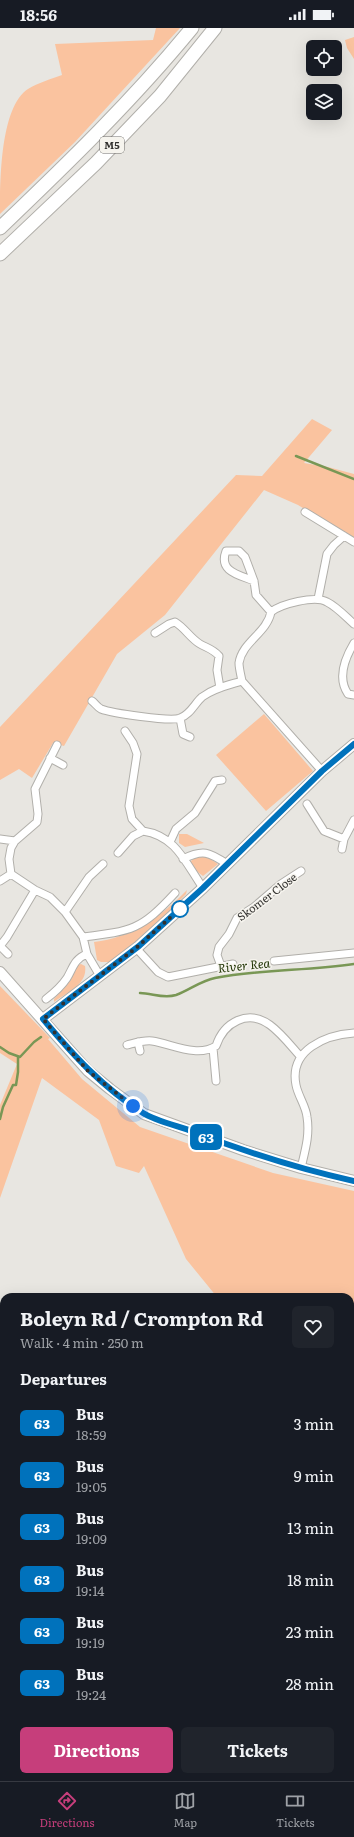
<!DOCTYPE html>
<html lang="en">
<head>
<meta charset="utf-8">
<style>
	:root { --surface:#171b24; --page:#20242c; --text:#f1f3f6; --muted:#9ea1a6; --line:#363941; --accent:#c63e7b }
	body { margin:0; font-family:Literata,serif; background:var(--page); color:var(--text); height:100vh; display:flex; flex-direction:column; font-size:15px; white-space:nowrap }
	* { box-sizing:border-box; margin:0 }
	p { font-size:13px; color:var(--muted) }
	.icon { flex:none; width:22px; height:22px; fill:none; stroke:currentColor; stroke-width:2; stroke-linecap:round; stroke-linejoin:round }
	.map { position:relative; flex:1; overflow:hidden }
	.side { position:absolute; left:0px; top:1265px; width:354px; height:488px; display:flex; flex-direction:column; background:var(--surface); border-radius:12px 12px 0 0; box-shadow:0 4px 16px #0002 }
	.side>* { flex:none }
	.badge { padding:0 8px; border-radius:6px; font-size:14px; line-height:26px }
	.fabs { position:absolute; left:306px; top:12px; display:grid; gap:8px }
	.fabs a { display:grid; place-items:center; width:36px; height:36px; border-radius:6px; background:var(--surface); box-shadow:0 4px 16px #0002; font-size:20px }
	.you { position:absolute; width:20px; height:20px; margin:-10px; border:3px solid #fff; border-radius:50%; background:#1a73e8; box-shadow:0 0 0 6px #1a73e833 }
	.map>.badge { position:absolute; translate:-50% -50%; box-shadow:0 0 0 2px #fff }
	h2 { padding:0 20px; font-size:15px; line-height:36px }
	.round { display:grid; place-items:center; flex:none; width:42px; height:42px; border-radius:6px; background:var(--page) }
	.overview { display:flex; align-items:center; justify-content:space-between; height:68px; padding:0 20px }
	h1 { font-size:19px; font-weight:700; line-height:30px }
	.cta { display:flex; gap:8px; margin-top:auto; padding:8px 20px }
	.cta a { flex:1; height:46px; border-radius:6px; background:var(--accent); color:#fff; font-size:16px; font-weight:700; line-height:46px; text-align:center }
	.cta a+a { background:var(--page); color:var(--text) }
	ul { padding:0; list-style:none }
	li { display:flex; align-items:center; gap:12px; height:52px; padding:0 20px }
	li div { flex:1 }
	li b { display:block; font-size:15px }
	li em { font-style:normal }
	li .badge { min-width:44px; font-weight:700; text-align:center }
	.status { display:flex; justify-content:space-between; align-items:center; height:28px; padding:0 20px; background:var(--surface); direction:ltr }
	.status svg { height:11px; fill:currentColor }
	.tab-bar { display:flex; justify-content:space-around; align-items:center; height:56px; border-top:1px solid var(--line); background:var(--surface); font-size:11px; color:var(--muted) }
	.tab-bar a { display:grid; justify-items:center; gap:2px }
	.tab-bar .current { color:var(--accent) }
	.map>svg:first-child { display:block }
	.green { fill:#fac39f }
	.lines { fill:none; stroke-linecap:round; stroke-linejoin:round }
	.stream { stroke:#799755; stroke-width:2.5 }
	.street-casing { stroke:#b1afaa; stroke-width:9 }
	.secondary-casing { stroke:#b1afaa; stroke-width:12 }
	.highway-casing { stroke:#b1afaa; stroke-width:15 }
	.street { stroke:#fff; stroke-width:7 }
	.secondary { stroke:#fff; stroke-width:10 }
	.highway { stroke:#fff; stroke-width:13 }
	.line-casing { stroke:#fff; stroke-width:9 }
	.line { stroke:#0072bc; stroke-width:6 }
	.walk { stroke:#31302e; stroke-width:4; stroke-dasharray:0 7.2 }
	.stop-dot { fill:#fff; stroke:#0072bc; stroke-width:2 }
	.labels { text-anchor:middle; stroke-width:3; stroke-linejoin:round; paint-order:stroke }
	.shield { fill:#f6f4ee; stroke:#6c6b68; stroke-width:1 }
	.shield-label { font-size:10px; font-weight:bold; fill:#31302e }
	.street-label { font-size:11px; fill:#31302e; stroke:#f6f4ee }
	.water-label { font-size:12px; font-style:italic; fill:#1d3100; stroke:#f6f4ee }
</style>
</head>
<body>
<div class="status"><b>18:56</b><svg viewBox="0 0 49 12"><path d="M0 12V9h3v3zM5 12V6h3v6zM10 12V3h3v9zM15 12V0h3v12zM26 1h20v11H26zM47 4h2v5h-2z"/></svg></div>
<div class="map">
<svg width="354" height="1753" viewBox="0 0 354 1753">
	<rect width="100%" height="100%" fill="#e8e6e1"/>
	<!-- green -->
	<path class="green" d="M156 0H180L75 114 0 186C0 154 0 79 28 61 38 55 51 51 62 47L55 16 153 12Z
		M354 9V31L347 20 345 12Z
		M312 391 332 402 304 435 328 439 354 446V511L298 477 264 462 165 587 117 626 64 718 53 715 32 750 19 741 0 752V699L236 447 262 448Z
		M264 686 313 743 266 783 216 727Z
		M179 806H187L204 815 185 819 179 815Z
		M198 827 206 828 218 836 203 848 191 839V833Z
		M187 862 186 866 144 909 109 934H101L97 932 94 914C131 910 162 888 187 862Z
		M81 936 85 938C88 956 68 964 54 974V971L70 953 78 937Z
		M0 958 50 1010 48 1011 82 1051 140 1099 273 1145 354 1163V1353L350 1354V1269H217L186 1231 144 1138 139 1145 116 1138 99 1092 42 1050 0 1170V1077L17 1036 0 1025Z
		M0 1478 4 1479V1549L0 1546Z
		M350 1689 354 1691V1753H321L319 1749H350Z"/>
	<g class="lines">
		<!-- stream -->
		<path class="stream" d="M296 428 354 451
			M140 965C152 965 163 971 176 967 190 962 200 953 215 950 261 941 308 943 354 936
			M0 1019 9 1025 20 1029 34 1014 41 1009
			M0 1091 3 1079 13 1057H16L18 1044V1029
			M0 1632 4 1633
			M350 1741 354 1746
			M85 1753 86 1749"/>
		<!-- street casing -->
		<g class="street-casing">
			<path id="street" d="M305 484 354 514
				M254 553C240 547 218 544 226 523H239L245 529 254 553 256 567 271 584
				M318 571 327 526 334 517 344 508
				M155 605 169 596 175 594C185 600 190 610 200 616 207 620 213 621 219 628L217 642 220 660
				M354 615C345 630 337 650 348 666L354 667
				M92 673C95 675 97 679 101 681 111 685 171 694 180 690 190 687 195 675 202 669 214 660 229 657 242 653
				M180 690 183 706 190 709
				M125 703 133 715 137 726 129 778 132 791 143 803C176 808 185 834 203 860
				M57 717 35 761 38 786 37 794 15 813 11 820 9 831 11 846 35 862 50 869 65 884 83 909 87 926 100 948
				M50 730 63 737
				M322 743 242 653C241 648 239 640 239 635 242 614 267 605 271 584 281 576 315 567 327 574 337 579 346 589 354 596
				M307 776 324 803 344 811 354 792
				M0 811 15 813
				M170 814 176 801 195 785 215 753 222 752
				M342 821 344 811
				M118 825 133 808 143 803
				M183 831C203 821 209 824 227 836
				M0 853 11 846
				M65 884 89 849 103 836
				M83 909C132 903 141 902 175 865
				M0 918 7 909 35 862
				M1 919 8 926
				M136 920 158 944 168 949 233 936
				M274 933 354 925
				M221 938 217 927 219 919 229 906 237 890 254 879 281 856 301 843
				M46 971C54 965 61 959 67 950 73 940 74 931 87 926
				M138 1014 140 1023
				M127 1017C135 1015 144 1012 152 1013 172 1016 197 1030 216 1018 224 994 248 981 270 997 281 1005 291 1018 300 1028
				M213 1020 216 1053
				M301 1140C305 1123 310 1107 307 1089 306 1078 298 1068 296 1057 289 1022 325 1007 354 1005
				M354 1422 350 1439 354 1446
				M350 1541 354 1538
				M350 1616 354 1619
				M158 1749 167 1753
				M264 1749 266 1753
				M179 1753 181 1749"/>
		</g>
		<!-- secondary casing -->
		<g class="secondary-casing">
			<path id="secondary" d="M0 944 88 1043 110 1061 144 1086 243 1122 301 1140 354 1153
				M43 991 139 918 203 860 322 743 354 716"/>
		</g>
		<!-- highway casing -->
		<g class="highway-casing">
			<path id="highway" d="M0 200C67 136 133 72 192 0
				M0 226 96 135 160 68 215 0"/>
		</g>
		<!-- street -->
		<use href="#street" class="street"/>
		<!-- secondary -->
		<use href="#secondary" class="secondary"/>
		<!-- highway -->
		<use href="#highway" class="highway"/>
	</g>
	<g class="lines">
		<!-- line casing -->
		<g class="line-casing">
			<path id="line" d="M354 716 322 743 203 860 139 918 43 991C73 1027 102 1059 143 1085 156 1093 178 1098 194 1104 246 1124 299 1141 354 1153"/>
		</g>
		<!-- line -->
		<use href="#line" class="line"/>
		<!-- walk -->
		<path class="walk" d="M133 1078 88 1043 43 991 136 920 180 881"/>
	</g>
	<!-- markers -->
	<circle class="stop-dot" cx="180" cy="881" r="8"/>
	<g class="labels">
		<!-- shield labels -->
		<rect class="shield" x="100" y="109" width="24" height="16" rx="3"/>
		<g class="shield-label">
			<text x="112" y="121">M5</text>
		</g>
		<!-- street labels -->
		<g class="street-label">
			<text transform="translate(267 869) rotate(-37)" y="4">Skomer Close</text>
		</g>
		<!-- water labels -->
		<g class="water-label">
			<text transform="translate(244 938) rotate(-6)" y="4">River Rea</text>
		</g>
	</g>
</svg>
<div class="fabs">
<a><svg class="icon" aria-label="locate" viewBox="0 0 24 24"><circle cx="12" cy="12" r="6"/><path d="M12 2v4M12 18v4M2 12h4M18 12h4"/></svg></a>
<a><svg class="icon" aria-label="layers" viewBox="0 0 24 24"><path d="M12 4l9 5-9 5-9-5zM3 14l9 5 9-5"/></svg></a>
</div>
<div class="you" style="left:133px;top:1078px"></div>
<b class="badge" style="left:206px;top:1109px;background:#0072bc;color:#fff">63</b>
<section class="side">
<div class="overview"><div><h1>Boleyn Rd / Crompton Rd</h1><p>Walk · 4 min · 250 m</p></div><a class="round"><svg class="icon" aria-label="heart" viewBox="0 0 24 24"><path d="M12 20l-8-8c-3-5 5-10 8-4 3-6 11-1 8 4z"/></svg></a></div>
<h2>Departures</h2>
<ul>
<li><span class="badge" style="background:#0072bc;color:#fff">63</span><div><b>Bus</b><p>18:59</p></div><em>3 min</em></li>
<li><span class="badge" style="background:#0072bc;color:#fff">63</span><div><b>Bus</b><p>19:05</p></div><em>9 min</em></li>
<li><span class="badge" style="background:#0072bc;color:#fff">63</span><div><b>Bus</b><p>19:09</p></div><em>13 min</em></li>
<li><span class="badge" style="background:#0072bc;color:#fff">63</span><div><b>Bus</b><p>19:14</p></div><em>18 min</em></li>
<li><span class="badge" style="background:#0072bc;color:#fff">63</span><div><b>Bus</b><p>19:19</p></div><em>23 min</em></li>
<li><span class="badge" style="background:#0072bc;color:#fff">63</span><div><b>Bus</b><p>19:24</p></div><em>28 min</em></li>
</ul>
<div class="cta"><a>Directions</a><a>Tickets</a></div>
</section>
</div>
<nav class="tab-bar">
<a class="current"><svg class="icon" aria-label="directions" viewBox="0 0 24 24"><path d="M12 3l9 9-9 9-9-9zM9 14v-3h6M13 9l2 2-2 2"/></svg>Directions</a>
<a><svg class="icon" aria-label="map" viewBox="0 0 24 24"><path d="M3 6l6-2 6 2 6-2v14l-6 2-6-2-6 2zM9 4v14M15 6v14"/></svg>Map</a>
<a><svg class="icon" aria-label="tickets" viewBox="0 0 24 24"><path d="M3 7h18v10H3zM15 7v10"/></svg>Tickets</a>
</nav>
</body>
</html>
